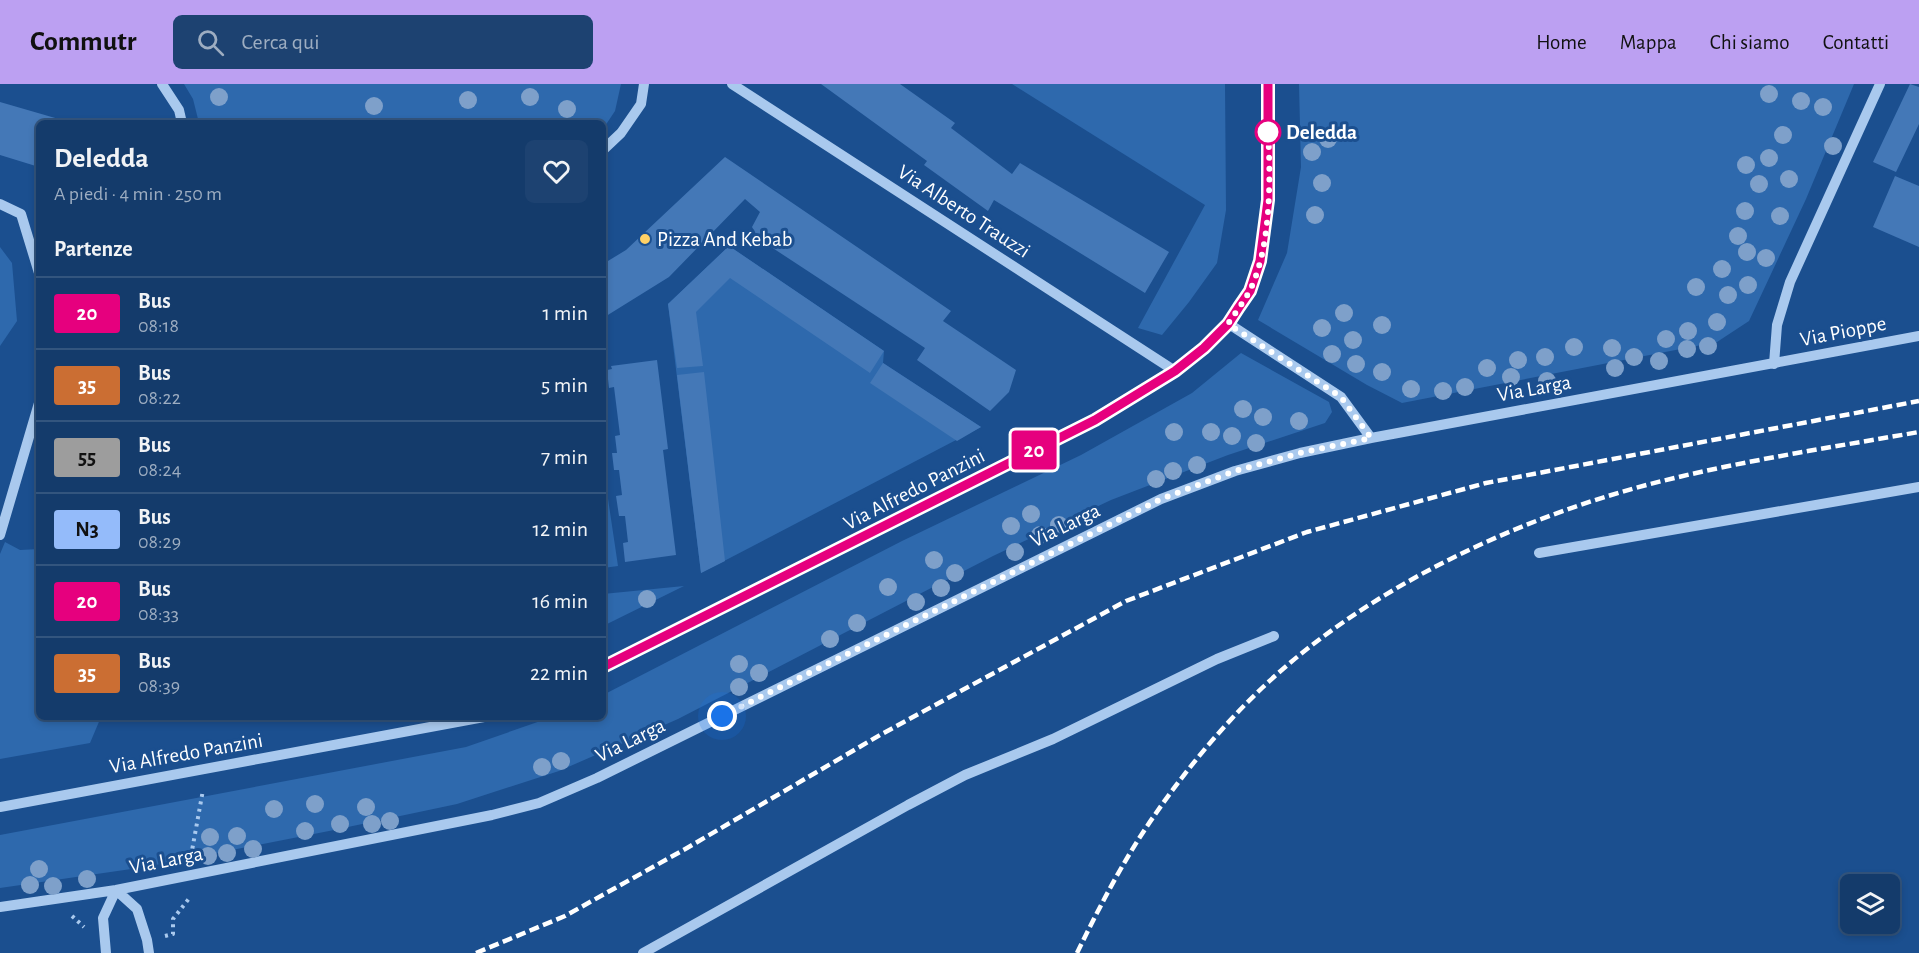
<!DOCTYPE html>
<html lang="it">
<head>
<meta charset="utf-8">
<style>
	:root { --surface:#143b6b; --page:#1d4271; --text:#f1f3f6; --muted:#9dadc1; --line:#33557e; --accent:#bca0f2 }
	body { margin:0; font-family:"Alegreya Sans",sans-serif; background:var(--page); color:var(--text); height:100vh; display:flex; flex-direction:column; font-size:22px; white-space:nowrap }
	* { box-sizing:border-box; margin:0 }
	p { font-size:20px; color:var(--muted) }
	.icon { flex:none; width:33px; height:33px; fill:none; stroke:currentColor; stroke-width:2; stroke-linecap:round; stroke-linejoin:round }
	.map { position:relative; flex:1; overflow:hidden }
	.panel { position:absolute; left:36px; top:36px; width:570px; height:600px; display:flex; flex-direction:column; background:var(--surface); border-radius:9px; box-shadow:0 3px 9px #0003,0 0 0 2px var(--line) }
	.panel>* { flex:none }
	.badge { padding:0 12px; border-radius:4px; font-size:21px; line-height:39px }
	.fabs { position:absolute; left:1840px; top:790px; display:grid; gap:12px }
	.fabs a { display:grid; place-items:center; width:60px; height:60px; border-radius:9px; background:var(--surface); box-shadow:0 3px 9px #0003,0 0 0 2px var(--line); font-size:30px }
	.you { position:absolute; width:30px; height:30px; margin:-15px; border:4px solid #fff; border-radius:50%; background:#1a73e8; box-shadow:0 0 0 9px #1a73e833 }
	.map>.badge { position:absolute; translate:-50% -50%; box-shadow:0 0 0 3px #fff }
	h2 { padding:0 18px; font-size:22px; line-height:54px }
	.round { display:grid; place-items:center; flex:none; width:63px; height:63px; border-radius:9px; background:var(--page) }
	.overview { display:flex; align-items:center; justify-content:space-between; height:102px; padding:0 18px }
	h1 { font-size:28px; font-weight:700; line-height:45px }
	ul { padding:0; list-style:none }
	li { display:flex; align-items:center; gap:18px; height:72px; padding:0 18px; border-top:2px solid var(--line) }
	li div { flex:1 }
	li b { display:block; font-size:22px }
	li em { font-style:normal }
	li .badge { min-width:66px; font-weight:700; text-align:center }
	header { display:flex; align-items:center; gap:36px; box-sizing:border-box; height:84px; padding:0 30px; background:var(--accent); color:#111 }
	header strong { font-size:28px }
	nav { display:flex; gap:33px; margin-inline-start:auto; font-size:21px }
	.search { width:420px; height:54px; background:var(--page); display:flex; align-items:center; gap:15px; box-sizing:border-box; padding:0 21px; border-radius:9px; color:var(--muted); font-size:22px }
	.map>svg:first-child { display:block }
	.green { fill:#2e69ad }
	.building { fill:#4478b7 }
	.lines { fill:none; stroke-linecap:round; stroke-linejoin:round }
	.path { stroke:#a9c9ee; stroke-width:4; stroke-dasharray:3 4.5; stroke-linecap:butt }
	.minor { stroke:#a9c9ee; stroke-width:10 }
	.rail { stroke:#fff; stroke-width:4.5; stroke-dasharray:10 4.5; stroke-linecap:butt }
	.tree { fill:#7ea0ca }
	.line-casing { stroke:#fff; stroke-width:14 }
	.line { stroke:#e6007e; stroke-width:9 }
	.walk { stroke:#fff; stroke-width:6; stroke-dasharray:0 10.8 }
	.stop-dot { fill:#fff; stroke:#e6007e; stroke-width:3 }
	.poi-dot { fill:#ffd166; stroke:#1b4f8f; stroke-width:2 }
	.labels { text-anchor:middle; stroke-width:6; stroke-linejoin:round; paint-order:stroke }
	.stop-label { font-size:21px; font-weight:bold; fill:#fff; stroke:#1b4f8f; text-anchor:start }
	.street-label { font-size:21px; fill:#fff; stroke:#1b4f8f }
	.poi-label { font-size:21px; fill:#fff; stroke:#1b4f8f; text-anchor:start }
</style>
</head>
<body>
<header>
<strong>Commutr</strong>
<div class="search"><svg class="icon" aria-label="search" viewBox="0 0 24 24"><circle cx="10" cy="10" r="6"/><path d="M15 15l6 6"/></svg>Cerca qui</div>
<nav><a>Home</a><a>Mappa</a><a>Chi siamo</a><a>Contatti</a></nav>
</header>
<div class="map">
<svg width="1919" height="869" viewBox="0 0 1919 869">
	<rect width="100%" height="100%" fill="#1b4f8f"/>
	<!-- green -->
	<path class="green" d="M184 0H621L615 27 603 45V39H199L193 15Z
		M1012 0H1225L1226 126 1217 179 1189 218 1162 251 1138 244 1205 121Z
		M1299 0H1854L1806 115 1749 237 1717 258 1402 319 1367 301 1258 236 1287 169 1301 83Z
		M729 162 884 267 883 279 981 343 701 489 668 220Z
		M0 163 12 179 17 237 0 262Z
		M1241 269 1329 318 1332 328 1325 339 1228 371 1111 416 993 472 678 635 559 687 457 720 329 747 145 783 0 804V751L466 663 552 633H603V611L902 457 1081 371 1192 309Z
		M603 381 618 482 603 484Z
		M5 458 20 466 39 465V633H101L90 659 0 675V470Z
		M684 502 603 542V510Z"/>
	<!-- building -->
	<path class="building" d="M821 0H900L955 39 951 44 1012 90 1020 79 1169 168 1145 209 994 116 988 127 924 81 927 77Z
		M1910 0 1919 3V40L1896 88 1873 78Z
		M0 18 69 38 39 39V83L0 71Z
		M725 73 951 227 943 237 1016 286 1009 308 990 327 917 276 925 264 759 155 752 143 760 128 745 115 669 193 603 234V180L626 166Z
		M1895 92 1919 102V163L1873 143Z
		M729 162 884 267 870 289 730 194 696 228 703 282 677 284 668 220Z
		M657 276 668 365 663 366 676 471 625 478 623 459 628 458 625 432H619L616 412 622 411 619 386H614L612 369H617L615 352 620 351 614 303 609 304 607 286 612 285 611 282Z
		M883 279 981 343 957 357 870 299Z
		M704 288 725 477 701 489 677 291Z"/>
	<g class="lines">
		<!-- path -->
		<path class="path" d="M191 772 203 706
			M72 832 84 843
			M165 852 173 850V835L191 812"/>
		<!-- minor -->
		<path class="minor" d="M162 0 179 26 182 39
			M732 0 1175 287
			M603 66 621 49 641 20 644 0
			M0 120 21 130 39 189
			M1229 240 1341 313 1371 354
			M1774 280 1777 241 1790 198 1880 0
			M0 451 39 319
			M1539 469 1919 403
			M603 583 1095 336 1175 287 1204 264 1229 240 1249 207 1260 177 1268 116V0
			M0 723 484 633
			M116 806 137 825 147 856 149 869
			M0 823 116 806 492 731 539 719 597 694 1161 415 1235 387 1300 369 1371 354 1919 252
			M106 869 103 834 116 806
			M643 869 908 721 965 691 1053 655 1217 575 1274 552"/>
		<!-- rail -->
		<path class="rail" d="M476 869 565 832 687 764 880 651 1126 517 1307 448 1486 399 1919 317
			M1077 869C1100 822 1124 775 1154 732 1185 687 1222 642 1262 604 1368 503 1521 432 1662 397 1747 376 1833 363 1919 348"/>
	</g>
	<!-- trees -->
	<g class="tree">
		<circle cx="1769" cy="10" r="9"/>
		<circle cx="219" cy="13" r="9"/>
		<circle cx="530" cy="13" r="9"/>
		<circle cx="468" cy="16" r="9"/>
		<circle cx="1801" cy="17" r="9"/>
		<circle cx="374" cy="22" r="9"/>
		<circle cx="1823" cy="23" r="9"/>
		<circle cx="567" cy="25" r="9"/>
		<circle cx="1783" cy="51" r="9"/>
		<circle cx="1328" cy="55" r="9"/>
		<circle cx="1833" cy="62" r="9"/>
		<circle cx="1312" cy="68" r="9"/>
		<circle cx="1769" cy="74" r="9"/>
		<circle cx="1746" cy="81" r="9"/>
		<circle cx="1789" cy="95" r="9"/>
		<circle cx="1322" cy="99" r="9"/>
		<circle cx="1759" cy="100" r="9"/>
		<circle cx="1745" cy="127" r="9"/>
		<circle cx="1315" cy="131" r="9"/>
		<circle cx="1780" cy="132" r="9"/>
		<circle cx="1738" cy="152" r="9"/>
		<circle cx="1747" cy="168" r="9"/>
		<circle cx="1766" cy="174" r="9"/>
		<circle cx="1722" cy="185" r="9"/>
		<circle cx="1748" cy="201" r="9"/>
		<circle cx="1696" cy="203" r="9"/>
		<circle cx="1728" cy="211" r="9"/>
		<circle cx="1344" cy="229" r="9"/>
		<circle cx="1717" cy="238" r="9"/>
		<circle cx="1382" cy="241" r="9"/>
		<circle cx="1322" cy="244" r="9"/>
		<circle cx="1688" cy="247" r="9"/>
		<circle cx="1666" cy="255" r="9"/>
		<circle cx="1353" cy="256" r="9"/>
		<circle cx="1708" cy="262" r="9"/>
		<circle cx="1574" cy="263" r="9"/>
		<circle cx="1612" cy="264" r="9"/>
		<circle cx="1687" cy="265" r="9"/>
		<circle cx="1332" cy="270" r="9"/>
		<circle cx="1545" cy="273" r="9"/>
		<circle cx="1634" cy="273" r="9"/>
		<circle cx="1518" cy="276" r="9"/>
		<circle cx="1659" cy="277" r="9"/>
		<circle cx="1356" cy="280" r="9"/>
		<circle cx="1487" cy="284" r="9"/>
		<circle cx="1615" cy="284" r="9"/>
		<circle cx="1382" cy="288" r="9"/>
		<circle cx="1511" cy="293" r="9"/>
		<circle cx="1547" cy="297" r="9"/>
		<circle cx="1465" cy="303" r="9"/>
		<circle cx="1411" cy="305" r="9"/>
		<circle cx="1443" cy="307" r="9"/>
		<circle cx="1243" cy="325" r="9"/>
		<circle cx="1263" cy="333" r="9"/>
		<circle cx="1299" cy="337" r="9"/>
		<circle cx="1174" cy="348" r="9"/>
		<circle cx="1211" cy="348" r="9"/>
		<circle cx="1232" cy="352" r="9"/>
		<circle cx="1256" cy="359" r="9"/>
		<circle cx="1197" cy="381" r="9"/>
		<circle cx="1173" cy="387" r="9"/>
		<circle cx="1156" cy="395" r="9"/>
		<circle cx="1031" cy="430" r="9"/>
		<circle cx="1059" cy="441" r="9"/>
		<circle cx="1011" cy="442" r="9"/>
		<circle cx="1040" cy="451" r="9"/>
		<circle cx="1015" cy="468" r="9"/>
		<circle cx="934" cy="476" r="9"/>
		<circle cx="955" cy="489" r="9"/>
		<circle cx="888" cy="503" r="9"/>
		<circle cx="941" cy="504" r="9"/>
		<circle cx="647" cy="515" r="9"/>
		<circle cx="916" cy="518" r="9"/>
		<circle cx="857" cy="539" r="9"/>
		<circle cx="830" cy="555" r="9"/>
		<circle cx="739" cy="580" r="9"/>
		<circle cx="759" cy="589" r="9"/>
		<circle cx="739" cy="603" r="9"/>
		<circle cx="561" cy="677" r="9"/>
		<circle cx="542" cy="683" r="9"/>
		<circle cx="315" cy="720" r="9"/>
		<circle cx="366" cy="723" r="9"/>
		<circle cx="274" cy="725" r="9"/>
		<circle cx="390" cy="737" r="9"/>
		<circle cx="340" cy="740" r="9"/>
		<circle cx="372" cy="740" r="9"/>
		<circle cx="305" cy="747" r="9"/>
		<circle cx="237" cy="752" r="9"/>
		<circle cx="210" cy="753" r="9"/>
		<circle cx="253" cy="765" r="9"/>
		<circle cx="227" cy="769" r="9"/>
		<circle cx="208" cy="772" r="9"/>
		<circle cx="39" cy="785" r="9"/>
		<circle cx="87" cy="795" r="9"/>
		<circle cx="30" cy="801" r="9"/>
		<circle cx="53" cy="802" r="9"/>
	</g>
	<g class="lines">
		<!-- line casing -->
		<g class="line-casing">
			<path id="line" d="M603 583 1095 336 1175 287 1204 264 1228 240 1239 223 1250 207 1260 177 1268 116V0"/>
		</g>
		<!-- line -->
		<use href="#line" class="line"/>
		<!-- walk -->
		<path class="walk" d="M722 632 1161 415 1235 387 1300 369 1371 354 1341 313 1228 240C1235 229 1243 219 1249 208 1271 166 1271 94 1268 48"/>
	</g>
	<!-- markers -->
	<circle class="stop-dot" cx="1268" cy="48" r="12"/>
	<circle class="poi-dot" cx="645" cy="155" r="6"/>
	<g class="labels">
		<!-- stop labels -->
		<g class="stop-label">
			<text x="1286" y="55">Deledda</text>
		</g>
		<!-- street labels -->
		<g class="street-label">
			<text transform="translate(964 127) rotate(33)" y="7">Via Alberto Trauzzi</text>
			<text transform="translate(1843 247) rotate(-11)" y="7">Via Pioppe</text>
			<text transform="translate(1534 304) rotate(-10)" y="7">Via Larga</text>
			<text transform="translate(914 405) rotate(-27)" y="7">Via Alfredo Panzini</text>
			<text transform="translate(1065 441) rotate(-26)" y="7">Via Larga</text>
			<text transform="translate(630 656) rotate(-26)" y="7">Via Larga</text>
			<text transform="translate(186 669) rotate(-10)" y="7">Via Alfredo Panzini</text>
			<text transform="translate(166 776) rotate(-11)" y="7">Via Larga</text>
		</g>
		<!-- poi labels -->
		<g class="poi-label">
			<text x="657" y="162">Pizza And Kebab</text>
		</g>
	</g>
</svg>
<div class="fabs">
<a><svg class="icon" aria-label="layers" viewBox="0 0 24 24"><path d="M12 4l9 5-9 5-9-5zM3 14l9 5 9-5"/></svg></a>
</div>
<div class="you" style="left:722px;top:632px"></div>
<b class="badge" style="left:1034px;top:366px;background:#e6007e;color:#fff">20</b>
<section class="panel">
<div class="overview"><div><h1>Deledda</h1><p>A piedi · 4 min · 250 m</p></div><a class="round"><svg class="icon" aria-label="heart" viewBox="0 0 24 24"><path d="M12 20l-8-8c-3-5 5-10 8-4 3-6 11-1 8 4z"/></svg></a></div>
<h2>Partenze</h2>
<ul>
<li><span class="badge" style="background:#e6007e;color:#fff">20</span><div><b>Bus</b><p>08:18</p></div><em>1 min</em></li>
<li><span class="badge" style="background:#cb6e33;color:#fff">35</span><div><b>Bus</b><p>08:22</p></div><em>5 min</em></li>
<li><span class="badge" style="background:#9d9d9d;color:#111">55</span><div><b>Bus</b><p>08:24</p></div><em>7 min</em></li>
<li><span class="badge" style="background:#94bbfa;color:#111">N3</span><div><b>Bus</b><p>08:29</p></div><em>12 min</em></li>
<li><span class="badge" style="background:#e6007e;color:#fff">20</span><div><b>Bus</b><p>08:33</p></div><em>16 min</em></li>
<li><span class="badge" style="background:#cb6e33;color:#fff">35</span><div><b>Bus</b><p>08:39</p></div><em>22 min</em></li>
</ul>
</section>
</div>
</body>
</html>
